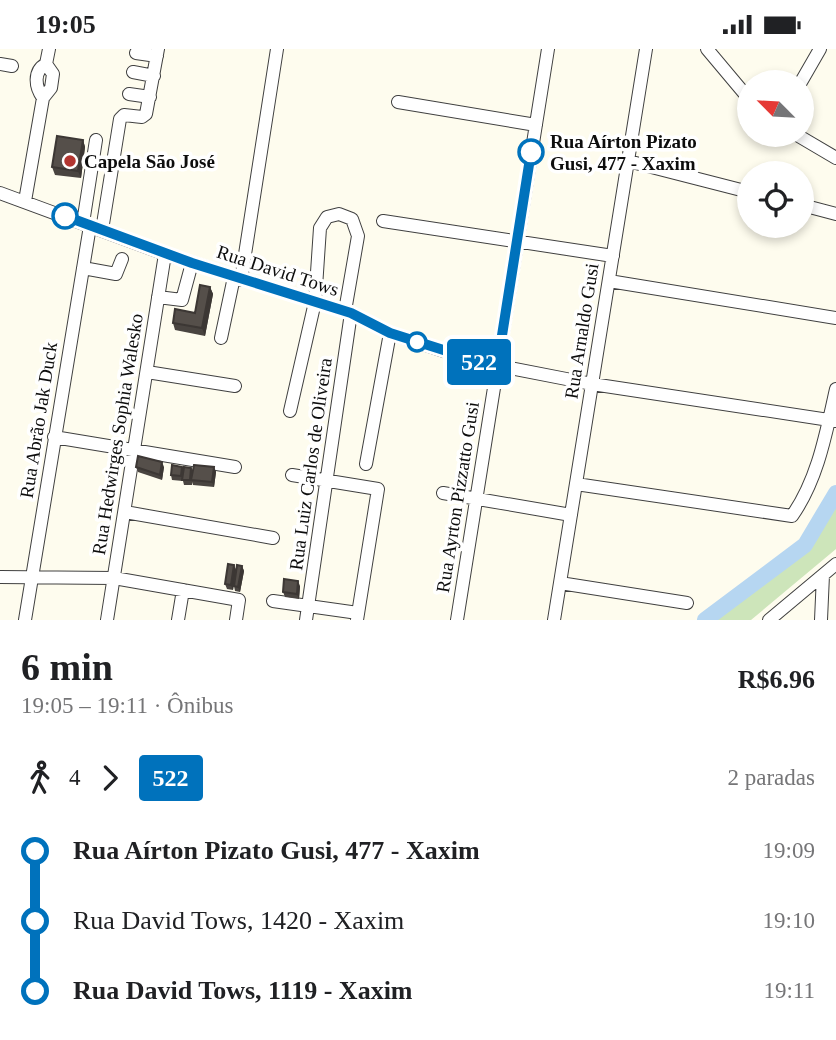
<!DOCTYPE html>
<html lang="pt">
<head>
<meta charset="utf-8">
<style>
	:root { --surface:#fff; --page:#f6f6f6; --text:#202124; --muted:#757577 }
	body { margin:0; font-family:"Times New Roman",serif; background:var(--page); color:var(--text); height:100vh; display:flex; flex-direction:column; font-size:26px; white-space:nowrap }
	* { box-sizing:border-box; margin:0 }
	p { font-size:23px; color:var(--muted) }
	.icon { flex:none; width:38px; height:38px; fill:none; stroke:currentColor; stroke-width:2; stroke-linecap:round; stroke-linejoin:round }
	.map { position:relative; height:571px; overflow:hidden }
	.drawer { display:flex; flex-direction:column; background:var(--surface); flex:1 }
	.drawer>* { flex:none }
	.badge { padding:0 14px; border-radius:5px; font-size:24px; line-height:46px }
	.needle { width:46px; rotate:294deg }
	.controls { position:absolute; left:737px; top:21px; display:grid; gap:14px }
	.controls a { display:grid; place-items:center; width:77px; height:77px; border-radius:50%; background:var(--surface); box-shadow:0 4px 10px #0003; font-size:35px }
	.map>.badge { position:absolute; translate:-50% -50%; box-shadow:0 0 0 4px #fff }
	.legs { display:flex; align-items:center; gap:10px; height:77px; padding:0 21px; font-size:23px }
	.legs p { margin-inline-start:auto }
	.summary { display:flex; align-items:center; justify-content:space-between; height:119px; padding:0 21px }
	h1 { font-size:38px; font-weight:700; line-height:52px }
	ul { padding:0 21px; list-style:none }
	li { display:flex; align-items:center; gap:24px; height:70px; font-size:26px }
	li i { display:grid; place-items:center; width:10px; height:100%; margin:0 9px; background:currentColor }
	li i::after { content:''; width:18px; height:18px; margin:-9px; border:5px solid; border-radius:50%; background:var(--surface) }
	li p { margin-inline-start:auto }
	li:first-child i { background:linear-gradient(#0000 50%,currentColor 0) }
	li:last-child i { background:linear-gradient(currentColor 50%,#0000 0) }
	.status { display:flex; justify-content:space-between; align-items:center; height:49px; padding:0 35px; background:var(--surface); direction:ltr }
	.status svg { height:19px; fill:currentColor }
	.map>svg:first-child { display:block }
	.green { fill:#cde5ba }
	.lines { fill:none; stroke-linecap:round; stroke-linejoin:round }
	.river { stroke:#b6d6f1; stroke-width:16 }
	.minor-casing { stroke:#404040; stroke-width:14 }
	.minor { stroke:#fff; stroke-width:12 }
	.wall { fill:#494440 }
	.shaded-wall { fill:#3c3734 }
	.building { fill:#554f4a; stroke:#3c3734; stroke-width:2 }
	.line-1-casing { stroke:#fff; stroke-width:16 }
	.line-1 { stroke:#0072bc; stroke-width:10 }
	.stop-1-dot { fill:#fff; stroke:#0072bc; stroke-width:3.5 }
	.poi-dot { fill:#b23530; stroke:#fff; stroke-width:2.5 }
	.labels { text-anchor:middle; stroke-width:7; stroke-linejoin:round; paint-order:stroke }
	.stop-label { font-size:19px; font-weight:bold; fill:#0d0d0d; stroke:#fff; text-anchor:start }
	.poi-label { font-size:19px; font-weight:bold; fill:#0d0d0d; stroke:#fff; text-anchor:start }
	.street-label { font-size:19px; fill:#0d0d0d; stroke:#fff }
</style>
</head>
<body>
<div class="status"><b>19:05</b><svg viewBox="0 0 49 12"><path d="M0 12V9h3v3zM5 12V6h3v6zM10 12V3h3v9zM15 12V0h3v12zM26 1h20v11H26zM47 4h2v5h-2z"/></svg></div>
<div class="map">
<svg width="836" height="571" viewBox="0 0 836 571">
	<rect width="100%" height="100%" fill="#fefcee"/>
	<!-- green -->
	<path class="green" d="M836 458V500L751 571H710L803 503Z"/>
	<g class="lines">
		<!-- river -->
		<path class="river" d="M705 571 805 496 836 444"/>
		<!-- minor casing -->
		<g class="minor-casing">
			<path id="minor" d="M707 0 749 50
				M136 4 157 7
				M0 15 12 17
				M46 15 53 25 51 39 43 49C35 38 33 22 46 15Z
				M46 15 49 0
				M133 23 154 27
				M801 33 820 0
				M129 45 150 48
				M398 53 536 76
				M797 86 836 109
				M628 112 749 143
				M0 144 165 205 351 264 390 284 474 312 592 335 836 372
				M25 152 43 49
				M802 156 836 165
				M383 172 613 207
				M83 174 96 91
				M102 181 120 70 124 66 142 68 146 65 158 0
				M83 219 116 225 122 210
				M241 231 277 0
				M609 232 836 269
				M158 248 182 251 192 214
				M221 289 234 228
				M147 323 235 337
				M290 362 315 253 320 179 327 168 339 165 352 170 358 187 345 262
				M54 388 235 418
				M366 415 390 284
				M292 426 378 440 357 571
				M576 435 792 467C818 430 826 384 836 340
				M443 444 571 466
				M125 463 273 489
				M0 528 114 529 239 551 236 571
				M560 534 687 554
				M273 552 358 564
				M25 571 90 177
				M107 571 165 205
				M178 571 183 541
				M306 571 351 264
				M457 571 548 0
				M554 571 646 0
				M769 571 836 515
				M821 571 823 526"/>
		</g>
		<!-- minor -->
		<use href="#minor" class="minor"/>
	</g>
	<!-- wall -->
	<path class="wall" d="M83 91 85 98 81 129 55 126 52 118Z
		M210 238 213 245 205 287 175 281 173 274 195 264Z
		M136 418H164L162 431 138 423Z
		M214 418 216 423 214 438 193 436 192 433V436H184L183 432 172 431 171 426 191 419 193 422Z
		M234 516 236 521 233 541 227 540 225 535Z
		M242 517 244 522 240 543 235 542 234 537Z
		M300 537 299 550 285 548 283 543Z"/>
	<!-- shaded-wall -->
	<path class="shaded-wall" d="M83 91 85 98 81 129 78 122Z
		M210 238 213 245 205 287 202 279Z
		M162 413 164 418 162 431 160 426Z
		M214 418 216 423 214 438 212 433Z
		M234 516 236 521 233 541 231 536Z
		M242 517 244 522 240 543 238 538Z
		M298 532 300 537 299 550 297 545Z"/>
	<!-- building -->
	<path class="building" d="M57 87 83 91 78 122 52 118Z
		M200 236 210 238 202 279 173 274 175 260 195 264Z
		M138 407 162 413 160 426 136 418Z
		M172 416 182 418 181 427 171 426Z
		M194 416 214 418 212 433 191 431Z
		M184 418 191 419 190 431H182Z
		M228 515 234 516 231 536 225 535Z
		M237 516 242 517 238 538 234 537Z
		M284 530 298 532 297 545 283 543Z"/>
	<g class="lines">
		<!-- line-1 casing -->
		<g class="line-1-casing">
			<path id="line-1" d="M65 167 192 214 351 264 390 284 497 318 531 103"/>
		</g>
		<!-- line-1 -->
		<use href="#line-1" class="line-1"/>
	</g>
	<!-- markers -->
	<g class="stop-1-dot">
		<circle cx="531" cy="103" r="12"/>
		<circle cx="65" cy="167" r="12"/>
		<circle cx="417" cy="293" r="9"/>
	</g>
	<circle class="poi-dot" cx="70" cy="112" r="7"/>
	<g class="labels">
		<!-- stop labels -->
		<g class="stop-label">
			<text x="550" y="99">Rua Aírton Pizato<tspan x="550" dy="22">Gusi, 477 - Xaxim</tspan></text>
		</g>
		<!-- poi labels -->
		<g class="poi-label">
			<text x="84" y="119">Capela São José</text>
		</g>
		<!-- street labels -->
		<g class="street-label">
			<text transform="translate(278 221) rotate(18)" y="7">Rua David Tows</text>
			<text transform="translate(581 282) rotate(-81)" y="7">Rua Arnaldo Gusi</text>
			<text transform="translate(38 371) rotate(-81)" y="7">Rua Abrão Jak Duck</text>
			<text transform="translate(117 385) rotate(-81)" y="7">Rua Hedwirges Sophia Walesko</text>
			<text transform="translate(310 415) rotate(-82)" y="7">Rua Luiz Carlos de Oliveira</text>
			<text transform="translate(457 448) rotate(-81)" y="7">Rua Ayrton Pizzatto Gusi</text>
		</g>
	</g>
</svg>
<div class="controls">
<a><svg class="needle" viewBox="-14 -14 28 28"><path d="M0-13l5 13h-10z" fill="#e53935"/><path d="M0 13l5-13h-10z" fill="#757577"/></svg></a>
<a><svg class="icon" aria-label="locate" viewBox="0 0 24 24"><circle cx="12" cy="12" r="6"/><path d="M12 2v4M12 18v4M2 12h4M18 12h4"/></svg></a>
</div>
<b class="badge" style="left:479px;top:313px;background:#0072bc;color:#fff">522</b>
</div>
<section class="drawer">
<div class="summary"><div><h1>6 min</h1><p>19:05 – 19:11 · Ônibus</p></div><b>R$6.96</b></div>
<div class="legs"><svg class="icon" aria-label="walk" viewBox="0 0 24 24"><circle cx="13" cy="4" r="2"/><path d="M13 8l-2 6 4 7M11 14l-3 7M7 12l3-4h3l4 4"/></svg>4<svg class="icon" aria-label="forward" viewBox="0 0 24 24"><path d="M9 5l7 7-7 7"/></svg><b class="badge" style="background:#0072bc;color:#fff">522</b><p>2 paradas</p></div>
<ul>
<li><i style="color:#0072bc"></i><b>Rua Aírton Pizato Gusi, 477 - Xaxim</b><p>19:09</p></li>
<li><i style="color:#0072bc"></i><span>Rua David Tows, 1420 - Xaxim</span><p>19:10</p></li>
<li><i style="color:#0072bc"></i><b>Rua David Tows, 1119 - Xaxim</b><p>19:11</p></li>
</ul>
</section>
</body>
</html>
